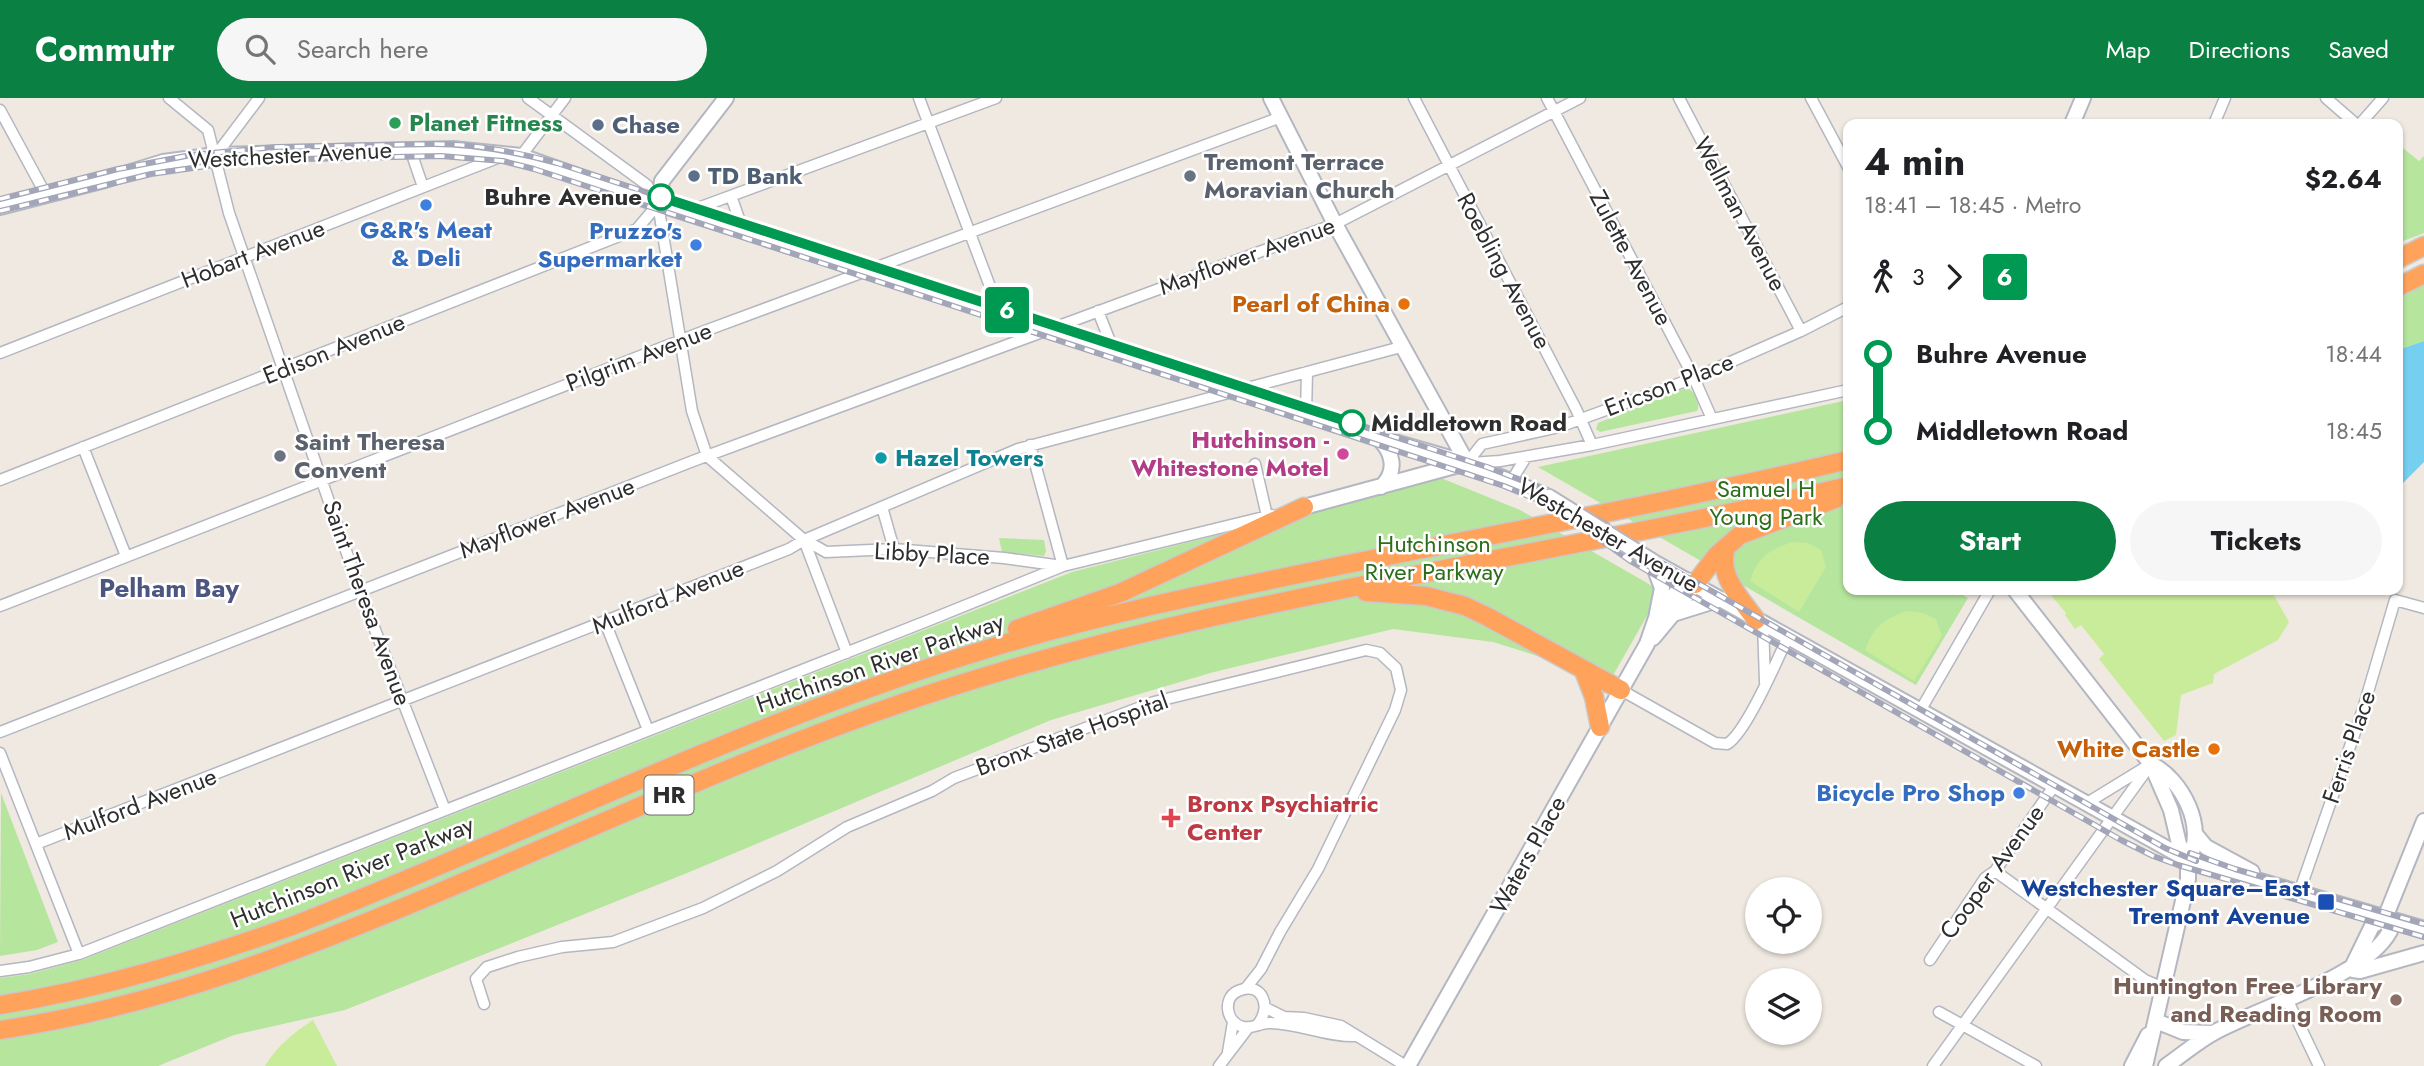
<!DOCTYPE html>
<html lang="en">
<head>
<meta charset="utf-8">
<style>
	:root { --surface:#fff; --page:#f6f6f6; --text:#202124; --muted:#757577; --accent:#0b8043 }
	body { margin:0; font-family:Jost,sans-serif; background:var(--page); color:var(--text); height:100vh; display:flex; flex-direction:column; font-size:26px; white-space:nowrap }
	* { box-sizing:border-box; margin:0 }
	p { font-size:23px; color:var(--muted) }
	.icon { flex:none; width:38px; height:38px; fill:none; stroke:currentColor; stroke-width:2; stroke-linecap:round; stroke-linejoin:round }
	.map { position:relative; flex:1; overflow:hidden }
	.panel { position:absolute; left:1843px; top:21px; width:560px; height:476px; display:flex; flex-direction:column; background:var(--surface); border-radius:14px; box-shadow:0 2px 5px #0004 }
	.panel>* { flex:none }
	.badge { padding:0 14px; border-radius:5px; font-size:24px; line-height:46px }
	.tools { position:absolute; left:1745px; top:779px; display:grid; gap:14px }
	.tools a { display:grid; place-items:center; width:77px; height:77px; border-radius:50%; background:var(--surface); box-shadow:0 2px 5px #0004; font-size:35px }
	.map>.badge { position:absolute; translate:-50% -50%; box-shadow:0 0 0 4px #fff }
	.legs { display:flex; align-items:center; gap:10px; height:77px; padding:0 21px; font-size:23px }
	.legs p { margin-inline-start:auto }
	.overview { display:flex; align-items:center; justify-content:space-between; height:119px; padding:0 21px }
	h1 { font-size:38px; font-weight:700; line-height:52px }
	.button { display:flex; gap:14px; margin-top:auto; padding:14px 21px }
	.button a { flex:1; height:80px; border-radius:42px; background:var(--accent); color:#fff; font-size:28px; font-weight:700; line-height:80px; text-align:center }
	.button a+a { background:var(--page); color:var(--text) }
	ul { padding:0 21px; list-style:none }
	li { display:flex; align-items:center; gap:24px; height:77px; font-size:26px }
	li i { display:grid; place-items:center; width:10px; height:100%; margin:0 9px; background:currentColor }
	li i::after { content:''; width:18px; height:18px; margin:-9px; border:5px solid; border-radius:50%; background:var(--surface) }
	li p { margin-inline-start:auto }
	li:first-child i { background:linear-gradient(#0000 50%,currentColor 0) }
	li:last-child i { background:linear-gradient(currentColor 50%,#0000 0) }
	header { display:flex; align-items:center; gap:42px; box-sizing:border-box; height:98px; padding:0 35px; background:var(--accent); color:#fff }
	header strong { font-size:33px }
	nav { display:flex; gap:38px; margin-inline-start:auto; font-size:24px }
	.search { width:490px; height:63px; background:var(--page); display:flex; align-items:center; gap:18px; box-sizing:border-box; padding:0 24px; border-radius:38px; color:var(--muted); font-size:26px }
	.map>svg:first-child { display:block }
	.green { fill:#b6e59e }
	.pitch { fill:#c9ec9a }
	.water { fill:#75cff0 }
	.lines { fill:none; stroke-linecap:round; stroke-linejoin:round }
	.street-casing { stroke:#b4b7c1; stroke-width:13 }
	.secondary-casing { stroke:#b4b7c1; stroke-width:18 }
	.highway-casing { stroke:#c9c9c9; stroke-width:21 }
	.street { stroke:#fff; stroke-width:10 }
	.secondary { stroke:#fff; stroke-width:14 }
	.highway { stroke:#ffa35c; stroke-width:18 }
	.rail-casing { stroke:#a3a6b8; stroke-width:6 }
	.rail { stroke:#fff; stroke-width:3.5; stroke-dasharray:10; stroke-linecap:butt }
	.secondary-bridge-casing { stroke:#b4b7c1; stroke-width:18; stroke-linecap:butt }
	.secondary-bridge { stroke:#fff; stroke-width:14 }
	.line-1-casing { stroke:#fff; stroke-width:16 }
	.line-1 { stroke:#009952; stroke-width:10 }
	.leisure-dot { fill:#2e9e5b; stroke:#fff; stroke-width:2.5 }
	.service-dot { fill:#5c6f8a; stroke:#fff; stroke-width:2.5 }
	.worship-dot { fill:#6b7280; stroke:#fff; stroke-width:2.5 }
	.stop-1-dot { fill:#fff; stroke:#009952; stroke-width:3.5 }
	.shop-dot { fill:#3f7fe0; stroke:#fff; stroke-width:2.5 }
	.food-dot { fill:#e8710a; stroke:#fff; stroke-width:2.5 }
	.hotel-dot { fill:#d1479c; stroke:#fff; stroke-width:2.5 }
	.culture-dot { fill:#0f9aa8; stroke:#fff; stroke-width:2.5 }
	.health-dot { fill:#e0444e; stroke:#fff; stroke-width:2.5 }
	.transit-dot { fill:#1a4fb4; stroke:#fff; stroke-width:2.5 }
	.education-dot { fill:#8d6e63; stroke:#fff; stroke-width:2.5 }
	.labels { text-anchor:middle; stroke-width:5; stroke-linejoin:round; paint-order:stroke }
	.shield { fill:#fff; stroke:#6d6d6d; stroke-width:2 }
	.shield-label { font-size:23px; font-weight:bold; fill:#2e2e2e }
	.leisure-label { font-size:24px; font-weight:bold; fill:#27864d; stroke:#fff; text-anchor:start }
	.service-label { font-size:24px; font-weight:bold; fill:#4e5e75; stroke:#fff; text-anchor:start }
	.street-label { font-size:24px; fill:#2e2e2e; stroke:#fff }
	.worship-label { font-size:24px; font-weight:bold; fill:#5b616d; stroke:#fff; text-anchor:start }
	.stop-label { font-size:24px; font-weight:bold; fill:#2e2e2e; stroke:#fff; text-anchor:end }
	.shop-label { font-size:24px; font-weight:bold; fill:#366cbe; stroke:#fff; text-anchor:end }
	.food-label { font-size:24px; font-weight:bold; fill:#c56008; stroke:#fff; text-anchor:end }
	.hotel-label { font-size:24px; font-weight:bold; fill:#b23c85; stroke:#fff; text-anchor:end }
	.culture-label { font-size:24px; font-weight:bold; fill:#0d838f; stroke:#fff; text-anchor:start }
	.park-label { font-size:24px; fill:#2c6e1b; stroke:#fff }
	.health-label { font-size:24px; font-weight:bold; fill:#be3a42; stroke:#fff; text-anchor:start }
	.transit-label { font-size:24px; font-weight:bold; fill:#164399; stroke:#fff; text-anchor:end }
	.education-label { font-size:24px; font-weight:bold; fill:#785e54; stroke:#fff; text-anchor:end }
	.neighbourhood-label { font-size:26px; font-weight:bold; fill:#4d5680; stroke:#fff }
</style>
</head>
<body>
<header>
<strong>Commutr</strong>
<div class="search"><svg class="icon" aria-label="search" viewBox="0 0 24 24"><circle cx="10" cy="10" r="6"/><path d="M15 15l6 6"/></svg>Search here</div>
<nav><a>Map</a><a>Directions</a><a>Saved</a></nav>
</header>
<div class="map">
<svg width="2424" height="968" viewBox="0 0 2424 968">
	<rect width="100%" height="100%" fill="#efe9e1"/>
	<!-- green -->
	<path class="green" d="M2398 46 2419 63 2424 58V135L2398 145Z
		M2424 187V243L2398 252V201Z
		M1686 290C1694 291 1701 306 1697 313L1600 334 1596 331 1598 325Z
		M1848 302V492H1954L1968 500 1916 587 1538 369Z
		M1441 380 1520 412 1661 493 1611 581 1493 544 1393 531 1214 574 1051 622 687 775 345 912 234 937 158 968H0V880L30 876 82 862 1072 474Z
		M999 440 1044 442 1046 453 1044 458 1002 454Z
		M1 695 58 844 37 852 0 858Z"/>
	<!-- pitch -->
	<path class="pitch" d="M1791 444 1808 445 1821 452 1826 469 1799 514 1750 483C1759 458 1767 454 1791 444Z
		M2053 492H2271L2289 524 2278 542 2214 576 2213 585 2181 597 2176 637 2164 643 2099 561 2104 556 2081 527 2075 531 2065 517 2066 515 2049 495Z
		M1906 513 1923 515 1936 521 1942 538 1914 583 1865 552C1875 527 1882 523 1906 513Z
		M313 922 337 968H265C277 948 293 935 313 922Z"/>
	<!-- water -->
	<path class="water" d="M2424 243V364L2398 390V252Z"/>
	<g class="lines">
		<!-- street casing -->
		<g class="street-casing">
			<path id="street" d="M169 0 208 32 229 115 360 493 445 712
				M528 0 647 87 658 106 692 313 707 358 804 442 847 555
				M919 0 1000 215
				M1414 0 1576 311 1592 347
				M1547 0 1694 280 1712 321
				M1679 0 1801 233
				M1811 0 1848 69
				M2326 0 2356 26
				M0 12 46 97
				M2214 26 2225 0
				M2360 26 2383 0
				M410 51 423 89
				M216 57 259 0
				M521 58 565 0
				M731 98 743 132
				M687 114 996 0
				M1098 213 1113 251
				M0 255 505 57
				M1306 315 1307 274
				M1030 347 1063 468
				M83 349 126 458
				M1467 365 1482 346 1559 329 1694 280 1801 233 1848 209
				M1471 365 1500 363 1592 347 1848 292
				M1255 366 1267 418
				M0 382 637 131 658 106
				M1512 382 1526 359
				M882 409 894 451
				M805 442 826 454 894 451 1004 460 1062 468
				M0 508 702 234 1281 19
				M605 524 648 632
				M1763 525 1765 584
				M1621 592 1715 645 1727 646C1746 635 1777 562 1788 539
				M1920 613 1990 492
				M0 634 693 363 1335 126 1580 0
				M0 655 79 856
				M2087 705 2144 670
				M36 746 789 451 804 442 1018 351 1401 249
				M1995 773 2145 882 2164 890
				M2299 795 2363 611 2395 502 2424 510
				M1930 862 1985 780 1995 773 2054 688
				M0 873 29 869 79 856 927 523 1063 468 1272 417
				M2287 901 2319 968
				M484 906 476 881 487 869 518 859 562 849 613 844 703 810 777 773 847 729 932 693 954 680 1154 604 1366 552 1380 555 1396 570 1401 592 1395 612 1318 771 1280 834 1261 871 1246 890
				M1266 910 1284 919 1304 920 1341 928 1406 968
				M1939 914 2036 968
				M1257 927C1273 910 1262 882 1238 893 1222 900 1226 925 1243 929 1252 931 1260 925 1269 925 1299 925 1326 939 1355 938
				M1228 954 1233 924
				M1219 968 1248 930
				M1933 968 2151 666"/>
		</g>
		<!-- secondary casing -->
		<g class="secondary-casing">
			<path id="secondary" d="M1271 0 1335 126 1467 365
				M2072 26 2083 0
				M658 106 662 83 726 0
				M0 109 105 82 163 64 216 57 453 51 521 58 658 106 1052 231 1377 339 1467 365 1549 399
				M1378 340C1393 354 1398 373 1381 389
				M1304 409 1466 365
				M1652 463 2188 762 2424 831
				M1652 463 1662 490 1657 515
				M2015 492 2151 666 2171 712 2179 746 2188 762V781L2145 968
				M1673 516 1721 501
				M1653 540 1673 516 1694 487
				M2151 666C2181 680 2208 730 2188 762
				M2196 737 2206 749 2252 774
				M2385 820 2424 723
				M2354 865 2372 828 2385 820
				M2353 872 2360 873 2424 855
				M2156 923 2183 934 2212 935
				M1408 968 1647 546 1657 517 1687 482
				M2132 968 2148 937
				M2166 968C2182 957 2198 943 2215 934 2261 909 2366 878 2390 833L2385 820"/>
		</g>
		<!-- highway casing -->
		<g class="highway-casing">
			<path id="highway" d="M2398 161 2424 148
				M2398 189 2424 176
				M1726 450C1717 477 1741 501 1756 522
				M1695 486 1717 457 1740 437 1835 401
				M1366 494 1426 498 1465 508 1488 519 1621 592
				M1017 531 1120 495 1304 409
				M1584 573 1594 599 1600 629
				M0 907C100 891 196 862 292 828 523 738 746 625 984 552 1102 516 1222 492 1343 467 1511 433 1681 402 1848 362
				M0 932C162 908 311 849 461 785 613 721 764 651 920 599 1222 498 1540 462 1848 388"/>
		</g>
		<!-- street -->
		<use href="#street" class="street"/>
		<!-- secondary -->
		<use href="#secondary" class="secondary"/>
		<!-- highway -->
		<use href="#highway" class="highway"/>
		<!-- rail casing -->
		<g class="rail-casing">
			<path id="rail" d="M0 101 118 71 191 57 276 49 434 46C476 46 516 54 557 65L1487 369 1534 387 1607 427
				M0 113 151 76 248 62 441 58 503 63 534 71 1504 388 1545 405 1566 417 1632 464 2121 742 2153 758 2178 767 2424 839
				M1595 427 2091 708 2165 750 2196 763
				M2190 755 2235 771 2424 826"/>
		</g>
		<!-- rail -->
		<use href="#rail" class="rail"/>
		<!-- secondary-bridge casing -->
		<g class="secondary-bridge-casing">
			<path id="secondary-bridge" d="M1549 399 1652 463"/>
		</g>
		<!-- secondary-bridge -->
		<use href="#secondary-bridge" class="secondary-bridge"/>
	</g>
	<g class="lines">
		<!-- line-1 casing -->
		<g class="line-1-casing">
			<path id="line-1" d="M661 99 1352 325"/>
		</g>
		<!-- line-1 -->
		<use href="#line-1" class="line-1"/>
	</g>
	<!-- markers -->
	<circle class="leisure-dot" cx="395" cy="25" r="7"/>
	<g class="service-dot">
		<circle cx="598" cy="27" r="7"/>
		<circle cx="694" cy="78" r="7"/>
	</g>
	<g class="worship-dot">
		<circle cx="1190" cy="78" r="7"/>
		<circle cx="280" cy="358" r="7"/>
	</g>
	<g class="stop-1-dot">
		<circle cx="661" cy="99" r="12"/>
		<circle cx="1352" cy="325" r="12"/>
	</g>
	<g class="shop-dot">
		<circle cx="426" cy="107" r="7"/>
		<circle cx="696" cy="147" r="7"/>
		<circle cx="2019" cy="695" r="7"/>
	</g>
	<g class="food-dot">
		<circle cx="1404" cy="206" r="7"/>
		<circle cx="2214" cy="651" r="7"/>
	</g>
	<circle class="hotel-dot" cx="1343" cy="356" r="7"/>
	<circle class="culture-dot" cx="881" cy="360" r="7"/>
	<path class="health-dot" d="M1167.5 709.5h7v7h7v7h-7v7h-7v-7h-7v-7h7z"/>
	<rect class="transit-dot" x="2317" y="795" width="18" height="18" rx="3.5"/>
	<circle class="education-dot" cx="2396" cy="902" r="7"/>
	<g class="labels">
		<!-- shield labels -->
		<rect class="shield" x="644.5" y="677.5" width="49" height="39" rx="5"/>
		<g class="shield-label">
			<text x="669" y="705">HR</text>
		</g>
		<!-- leisure labels -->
		<g class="leisure-label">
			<text x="409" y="33">Planet Fitness</text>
		</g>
		<!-- service labels -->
		<g class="service-label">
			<text x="612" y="35">Chase</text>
			<text x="708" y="86">TD Bank</text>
		</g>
		<!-- street labels -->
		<g class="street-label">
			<text transform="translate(290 57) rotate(-3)" y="8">Westchester Avenue</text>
			<text transform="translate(1740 116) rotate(62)" y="8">Wellman Avenue</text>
			<text transform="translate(253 156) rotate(-21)" y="8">Hobart Avenue</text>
			<text transform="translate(1247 158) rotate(-20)" y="8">Mayflower Avenue</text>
			<text transform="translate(1631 160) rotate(62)" y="8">Zulette Avenue</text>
			<text transform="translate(1504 173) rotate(62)" y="8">Roebling Avenue</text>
			<text transform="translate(334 251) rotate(-22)" y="8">Edison Avenue</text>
			<text transform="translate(639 259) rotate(-21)" y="8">Pilgrim Avenue</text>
			<text transform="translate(1669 287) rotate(-21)" y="8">Ericson Place</text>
			<text transform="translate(547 420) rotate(-21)" y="8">Mayflower Avenue</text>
			<text transform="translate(1608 437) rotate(30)" y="8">Westchester Avenue</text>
			<text transform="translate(932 456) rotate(3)" y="8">Libby Place</text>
			<text transform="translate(668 499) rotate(-22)" y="8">Mulford Avenue</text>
			<text transform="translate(367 505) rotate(70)" y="8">Saint Theresa Avenue</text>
			<text transform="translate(880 565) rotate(-19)" y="8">Hutchinson River Parkway</text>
			<text transform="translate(1072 636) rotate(-20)" y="8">Bronx State Hospital</text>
			<text transform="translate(2349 649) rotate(-71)" y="8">Ferris Place</text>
			<text transform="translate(140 706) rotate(-21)" y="8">Mulford Avenue</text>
			<text transform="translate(1528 757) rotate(-61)" y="8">Waters Place</text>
			<text transform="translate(352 774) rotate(-22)" y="8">Hutchinson River Parkway</text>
			<text transform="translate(1992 774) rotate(-54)" y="8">Cooper Avenue</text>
		</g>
		<!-- worship labels -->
		<g class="worship-label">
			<text x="1204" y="72">Tremont Terrace<tspan x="1204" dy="28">Moravian Church</tspan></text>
			<text x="294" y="352">Saint Theresa<tspan x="294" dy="28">Convent</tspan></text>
		</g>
		<!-- stop labels -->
		<g class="stop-label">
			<text x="642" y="107">Buhre Avenue</text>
			<text x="1371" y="333" text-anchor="start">Middletown Road</text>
		</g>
		<!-- shop labels -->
		<g class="shop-label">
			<text x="426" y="140" text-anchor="middle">G&amp;R's Meat<tspan x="426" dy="28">&amp; Deli</tspan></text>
			<text x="682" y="141">Pruzzo's<tspan x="682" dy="28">Supermarket</tspan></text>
			<text x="2005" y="703">Bicycle Pro Shop</text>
		</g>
		<!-- food labels -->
		<g class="food-label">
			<text x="1390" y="214">Pearl of China</text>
			<text x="2200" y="659">White Castle</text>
		</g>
		<!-- hotel labels -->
		<g class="hotel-label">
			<text x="1329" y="350">Hutchinson -<tspan x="1329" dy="28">Whitestone Motel</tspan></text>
		</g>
		<!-- culture labels -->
		<g class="culture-label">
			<text x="895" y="368">Hazel Towers</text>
		</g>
		<!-- park labels -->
		<g class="park-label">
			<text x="1766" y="399">Samuel H<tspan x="1766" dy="28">Young Park</tspan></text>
			<text x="1434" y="454">Hutchinson<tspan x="1434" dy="28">River Parkway</tspan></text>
		</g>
		<!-- health labels -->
		<g class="health-label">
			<text x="1187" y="714">Bronx Psychiatric<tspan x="1187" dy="28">Center</tspan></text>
		</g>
		<!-- transit labels -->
		<g class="transit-label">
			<text x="2310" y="798">Westchester Square–East<tspan x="2310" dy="28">Tremont Avenue</tspan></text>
		</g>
		<!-- education labels -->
		<g class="education-label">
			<text x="2382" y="896">Huntington Free Library<tspan x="2382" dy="28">and Reading Room</tspan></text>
		</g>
		<!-- neighbourhood labels -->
		<g class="neighbourhood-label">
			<text x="169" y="499">Pelham Bay</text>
		</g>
	</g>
</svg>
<div class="tools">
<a><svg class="icon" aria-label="locate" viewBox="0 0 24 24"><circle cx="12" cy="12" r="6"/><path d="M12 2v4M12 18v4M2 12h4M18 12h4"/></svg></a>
<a><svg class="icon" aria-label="layers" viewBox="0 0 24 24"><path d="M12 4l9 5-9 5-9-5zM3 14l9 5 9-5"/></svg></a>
</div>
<b class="badge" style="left:1007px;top:212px;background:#009952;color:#fff">6</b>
<section class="panel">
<div class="overview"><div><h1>4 min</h1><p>18:41 – 18:45 · Metro</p></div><b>$2.64</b></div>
<div class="legs"><svg class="icon" aria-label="walk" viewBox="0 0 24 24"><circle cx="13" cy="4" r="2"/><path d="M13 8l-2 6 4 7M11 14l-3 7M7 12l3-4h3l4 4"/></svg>3<svg class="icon" aria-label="forward" viewBox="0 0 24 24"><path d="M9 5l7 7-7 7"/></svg><b class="badge" style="background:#009952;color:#fff">6</b></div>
<ul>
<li><i style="color:#009952"></i><b>Buhre Avenue</b><p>18:44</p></li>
<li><i style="color:#009952"></i><b>Middletown Road</b><p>18:45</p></li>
</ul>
<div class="button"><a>Start</a><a>Tickets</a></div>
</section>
</div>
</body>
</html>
